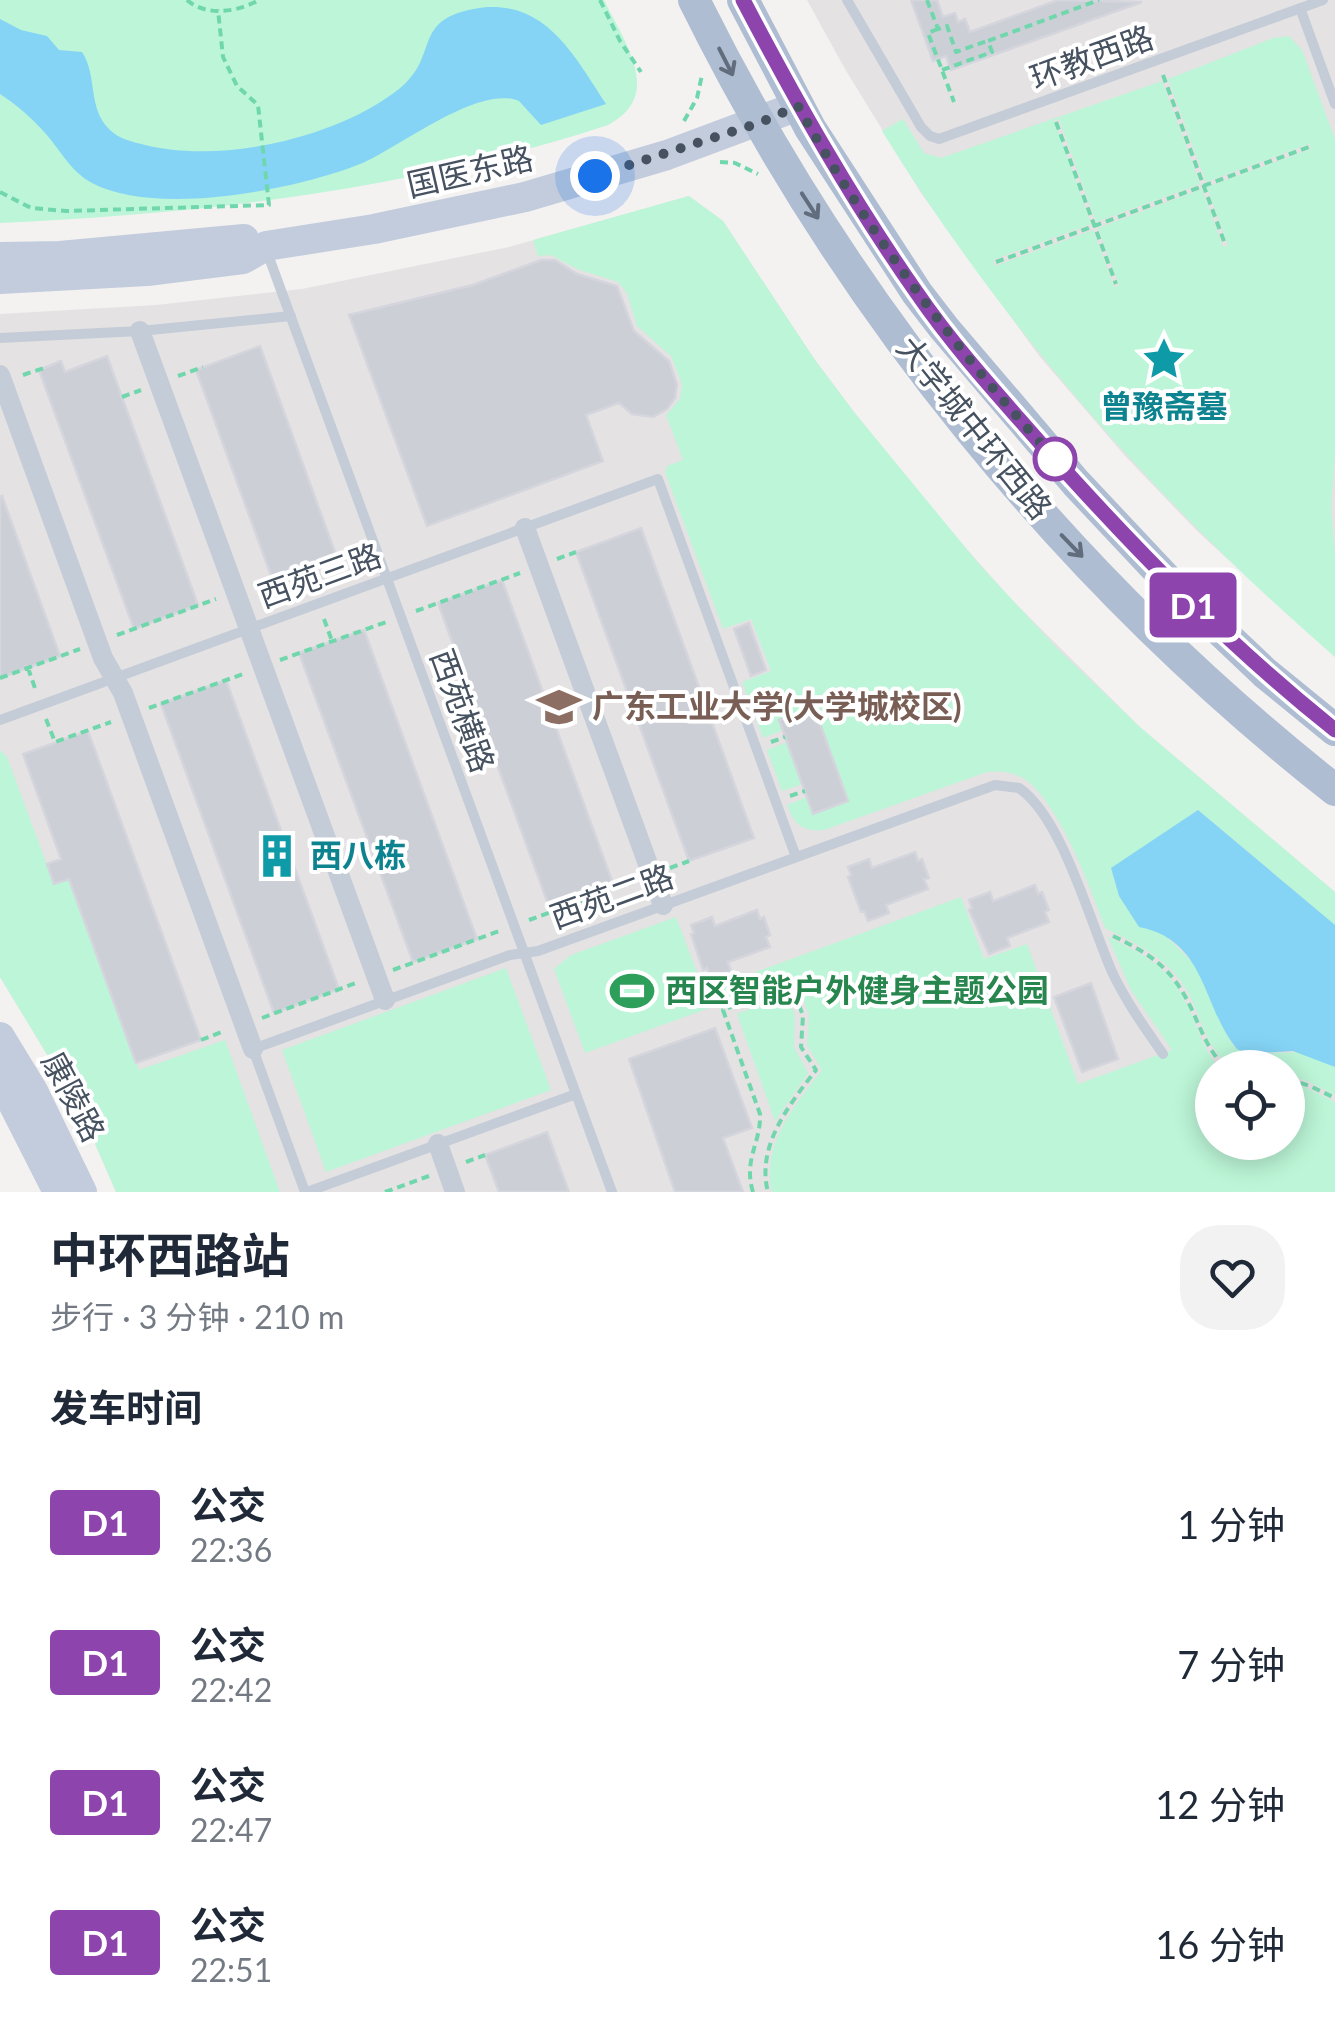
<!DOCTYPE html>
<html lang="zh">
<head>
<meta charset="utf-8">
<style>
	:root { --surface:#fff; --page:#f2f2f3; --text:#1f2937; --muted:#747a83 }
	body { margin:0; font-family:Lato,"Noto Sans SC",sans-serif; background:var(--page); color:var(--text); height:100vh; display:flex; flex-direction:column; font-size:38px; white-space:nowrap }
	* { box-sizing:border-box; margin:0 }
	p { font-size:32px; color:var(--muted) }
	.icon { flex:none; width:55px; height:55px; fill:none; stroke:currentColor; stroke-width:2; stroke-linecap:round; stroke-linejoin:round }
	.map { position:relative; height:1192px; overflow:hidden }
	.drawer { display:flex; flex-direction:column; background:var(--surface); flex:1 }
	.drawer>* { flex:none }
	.badge { padding:0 20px; border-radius:8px; font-size:35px; line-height:65px }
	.tools { position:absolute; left:1195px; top:1050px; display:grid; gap:20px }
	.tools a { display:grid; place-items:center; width:110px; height:110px; border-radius:50%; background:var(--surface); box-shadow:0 5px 25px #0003; font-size:50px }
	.you { position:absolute; width:50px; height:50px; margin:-25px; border:8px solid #fff; border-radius:50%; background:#1a73e8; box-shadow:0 0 0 15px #1a73e833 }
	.map>.badge { position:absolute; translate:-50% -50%; box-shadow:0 0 0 5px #fff }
	h2 { padding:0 50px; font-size:38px; line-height:90px }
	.round { display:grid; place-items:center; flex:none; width:105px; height:105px; border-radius:40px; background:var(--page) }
	.summary { display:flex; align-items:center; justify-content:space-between; height:170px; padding:0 50px }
	h1 { font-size:48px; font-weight:700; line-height:75px }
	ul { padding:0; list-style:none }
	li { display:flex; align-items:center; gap:30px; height:140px; padding:0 50px }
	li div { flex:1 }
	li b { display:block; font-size:38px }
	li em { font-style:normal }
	li .badge { min-width:110px; font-weight:700; text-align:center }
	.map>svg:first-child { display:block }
	.education { fill:#e5e2e3; fill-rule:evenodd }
	.green { fill:#bcf5d7 }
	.water { fill:#85d4f6 }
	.building { fill:#cdcfd7; stroke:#d5d6dd; stroke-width:2.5 }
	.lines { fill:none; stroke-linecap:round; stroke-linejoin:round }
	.path { stroke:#70d7ad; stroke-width:4; stroke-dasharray:8 5; stroke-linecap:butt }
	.lane { stroke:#c4ccd7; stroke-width:10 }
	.street { stroke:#c4ccd7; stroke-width:20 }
	.secondary { stroke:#c2ccdc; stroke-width:30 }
	.primary { stroke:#aebdd2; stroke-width:32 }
	.oneway { stroke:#616d7d }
	.line-casing { stroke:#fff; stroke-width:22 }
	.line { stroke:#8e44ad; stroke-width:15 }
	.walk { stroke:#475261; stroke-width:10; stroke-dasharray:0 18 }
	.stop-dot { fill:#fff; stroke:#8e44ad; stroke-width:5 }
	.labels { text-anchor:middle; stroke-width:8; stroke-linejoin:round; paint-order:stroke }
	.street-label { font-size:32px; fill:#475261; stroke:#fff }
	.culture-label { font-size:32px; font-weight:bold; fill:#0d838f; stroke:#fff }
	.education-label { font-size:32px; font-weight:bold; fill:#785e54; stroke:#fff; text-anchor:start }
	.leisure-label { font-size:32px; font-weight:bold; fill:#27864d; stroke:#fff; text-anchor:start }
</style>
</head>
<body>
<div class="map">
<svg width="1335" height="1192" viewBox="0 0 1335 1192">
	<rect width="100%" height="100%" fill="#f4f1f1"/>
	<!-- education -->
	<path class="education" d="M807 0H1335V657L1197 531 1126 457 1040 357 921 193 845 69Z
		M689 196 723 221 815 360 854 412 940 519 1013 601 1141 728 1335 892V1192H116L80 1109 0 977V314L156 305 302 289 509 247ZM1212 1068H1288V1142H1212Z"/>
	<!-- green -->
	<path class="green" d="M0 0H604C624 42 665 95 608 125 413 189 204 214 0 223Z
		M1289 36 1302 50 1335 139V453L1331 506 1335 557V657C1158 504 1005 330 882 131L903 119 924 153 941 158 1162 81 1200 184 1096 222 1059 119 1054 120 1091 224 993 260 995 266 1093 230 1114 287 1119 285 1098 228 1202 189 1223 247 1228 245 1207 187 1311 149 1309 144 1206 182 1168 79 1273 38Z
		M689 196 723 221 815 360 854 412 979 564 1057 648 1141 728 1335 892V925L1198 810 1111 869 1119 896 1161 931 1197 967 1233 1045 1247 1054 1301 1052 1335 1067V1095L1307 1081 1288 1076V1068L1231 1067C1207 1049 1202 1020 1189 994 1170 959 1139 945 1105 928 1090 887 1064 816 1032 785 1020 773 1004 770 987 772L824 830C803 832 794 824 787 805L807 797 814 814 847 801 783 730 763 738 742 682 771 671 751 619 723 629 665 472 667 466 683 460 666 415 680 399 682 384 671 356 637 326 627 293 618 282 577 269 551 255 538 256 533 240Z
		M787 742 802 784 782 791 767 750Z
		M0 750 7 757 54 884 69 879 139 1070 225 1040 280 1192H116L80 1109 0 977Z
		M961 897 984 959 1027 944 1078 1084 1172 1050 1131 990 1108 937C1153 959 1173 970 1193 1018 1200 1036 1206 1054 1220 1067L1212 1068V1142H1288V1083L1307 1088 1335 1102V1192H772C761 1145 795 1105 822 1070L807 1045 809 1015 795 977 585 1053 554 969 571 955 676 917 704 991Z
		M506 968 551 1090 326 1172 282 1050Z
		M787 994 795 1016 794 1047 808 1073 775 1121 737 1014Z"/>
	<!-- water -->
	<path class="water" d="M487 7C549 4 576 59 606 104L541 125 519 101C478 84 399 148 360 164 295 190 156 217 92 183 71 172 61 151 46 134 33 119 17 105 0 94V19L21 30 47 36 59 50 82 52C98 76 87 108 110 130 119 139 133 142 145 145 222 164 337 138 399 89 443 54 407 16 487 7Z
		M1198 810 1335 925V1067L1293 1051 1247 1054 1237 1049C1202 1007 1207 940 1139 927L1119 896 1111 868Z"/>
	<!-- building -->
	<path class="building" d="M911 0H937L943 17 955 13 958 22 965 19 970 32 1058 0 1142 2 951 70 946 56 933 61Z
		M541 260H555L577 274 617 286 634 331 669 361 677 384 675 398 667 409 653 417 632 414 619 403 586 415 603 461 427 526 349 315 473 285Z
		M260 346 336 555 272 578 196 370Z
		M107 356 198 605 134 629 39 370 61 361 65 372Z
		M2 496 60 656 0 678V497Z
		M641 528 754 838 689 861 576 552Z
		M502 580 615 889 551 912 438 603Z
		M749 623 766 670 751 676 734 629Z
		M364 630 477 939 413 962 299 653Z
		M226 680 339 989 274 1013 161 704Z
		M814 707 848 801 813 814 779 720Z
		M88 731 201 1040 136 1063 69 879 54 884 47 864 61 859 23 754Z
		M915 852 918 861 922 859 929 878 924 879 928 889 886 905 889 913 868 921 864 911 861 912 848 877 851 875 848 867 869 859 872 868Z
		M1035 885 1038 894 1042 892 1049 910 1045 912 1049 922 1007 938 1010 946 989 954 969 910 972 908 969 900 990 892 993 901Z
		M757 910 760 919 764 917 770 935 766 937 770 947 728 962 731 971 711 979 707 968 703 970 691 934 694 933 691 925 712 917 715 926Z
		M1091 983 1118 1059 1082 1072 1054 997Z
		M715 1028 752 1128 723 1138 743 1192H675L629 1059Z
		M547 1132 569 1192H499L485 1155Z"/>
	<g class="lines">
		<!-- path -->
		<path class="path" d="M187 0C206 17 238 12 259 0
			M600 0 620 41 641 72
			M927 0 938 29 947 26 956 52 987 41
			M938 29 928 33 954 102
			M942 70 992 52 988 41 1099 0
			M1163 75 1225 244
			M684 121 697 98 702 75
			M1056 122 1116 284
			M720 162 735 163 758 174
			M0 192 31 208 66 211 269 205 258 105 237 86 223 57 218 10
			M996 262 1309 147
			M23 375 44 368
			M178 376 203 367
			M122 397 141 390
			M557 559 576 552
			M253 585 304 567 313 591
			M416 611 520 573
			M324 619 332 641
			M117 635 216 599
			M280 660 389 621
			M28 668 36 691
			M0 678 80 649
			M149 708 243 674
			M46 719 55 742 111 722
			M771 742 785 737
			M790 796 805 791
			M670 868 689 861
			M529 920 633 882
			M1113 936C1153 955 1174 970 1193 1012 1202 1032 1209 1052 1226 1068
			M393 970 502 930
			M262 1018 356 983
			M201 1040 224 1031
			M1288 1079 1310 1086 1335 1098
			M466 1162 485 1155
			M385 1192 429 1176
			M753 1192C743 1159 761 1144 760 1114L723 1010 792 984 803 1016 801 1047 816 1070C789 1105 756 1146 768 1192"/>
		<!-- lane -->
		<path class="lane" d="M847 0 921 127 930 136 939 139 1323 0
			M1300 8 1335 104
			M267 252 612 1192
			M0 338 140 331 291 316
			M0 720 658 479 796 857
			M305 1192 253 1049 510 955 538 951 995 785 1019 788C1063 818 1091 926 1113 974 1127 1003 1145 1028 1163 1054
			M307 1192 576 1094"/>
		<!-- street -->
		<path class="street" d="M140 331 385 1000
			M0 375 103 658 123 693 253 1049
			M525 528 663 905
			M438 1144 455 1192"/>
		<!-- secondary -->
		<path class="secondary" d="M0 257 60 256 244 239
			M0 279 147 271 243 259 266 246 374 229 525 197 667 155 798 106
			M0 1037 33 1091 82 1192
			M0 1078 58 1192"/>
		<!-- primary -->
		<path class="primary" d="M694 0C845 306 1067 579 1335 790
			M743 0 810 128 917 293 944 328 1076 483 1170 583 1265 673 1335 730"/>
	</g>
	<!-- one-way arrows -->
	<defs><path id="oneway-shaft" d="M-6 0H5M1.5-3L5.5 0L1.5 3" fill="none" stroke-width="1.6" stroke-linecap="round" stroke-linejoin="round" transform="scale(2.5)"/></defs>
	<g class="oneway">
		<use href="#oneway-shaft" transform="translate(726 62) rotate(63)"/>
		<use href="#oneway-shaft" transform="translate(810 206) rotate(57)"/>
		<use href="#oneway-shaft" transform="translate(1072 546) rotate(46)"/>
	</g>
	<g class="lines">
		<!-- line casing -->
		<g class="line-casing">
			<path id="line" d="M743 0C796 101 851 199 917 293 954 347 999 396 1042 445 1133 547 1228 645 1335 730"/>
		</g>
		<!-- line -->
		<use href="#line" class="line"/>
		<!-- walk -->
		<path class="walk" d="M595 176 759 123 798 106C869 234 957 352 1055 459"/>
	</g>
	<!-- icons -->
	<defs>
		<g id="sight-bare" transform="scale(3.45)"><path d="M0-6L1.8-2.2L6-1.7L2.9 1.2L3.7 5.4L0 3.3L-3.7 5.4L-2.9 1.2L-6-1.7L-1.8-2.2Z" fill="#0f9aa8" stroke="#fff" stroke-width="2.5" paint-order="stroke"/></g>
		<g id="university-bare" transform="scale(3.45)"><path d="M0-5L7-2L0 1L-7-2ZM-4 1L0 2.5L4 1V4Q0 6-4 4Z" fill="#8d6e63" stroke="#fff" stroke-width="2.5" paint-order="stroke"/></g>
		<g id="building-bare" transform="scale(3.45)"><path d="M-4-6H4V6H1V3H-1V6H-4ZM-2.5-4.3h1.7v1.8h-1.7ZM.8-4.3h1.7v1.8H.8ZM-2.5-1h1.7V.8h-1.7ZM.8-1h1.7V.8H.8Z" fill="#0f9aa8" stroke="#fff" stroke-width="2.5" paint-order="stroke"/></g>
		<g id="stadium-bare" transform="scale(3.45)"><path d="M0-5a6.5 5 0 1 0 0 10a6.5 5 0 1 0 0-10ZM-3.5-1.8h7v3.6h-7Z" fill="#2e9e5b" stroke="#fff" stroke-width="2.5" paint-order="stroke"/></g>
	</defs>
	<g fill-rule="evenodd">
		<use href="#sight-bare" x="1164" y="359"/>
		<use href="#university-bare" x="559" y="707"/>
		<use href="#building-bare" x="277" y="856"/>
		<use href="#stadium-bare" x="632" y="991"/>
	</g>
	<!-- markers -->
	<circle class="stop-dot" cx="1055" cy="459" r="20"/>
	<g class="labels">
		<!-- street labels -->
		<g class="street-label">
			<text transform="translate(1092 58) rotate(-20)" y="11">环教西路</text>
			<text transform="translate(470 172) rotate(-13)" y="11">国医东路</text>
			<text transform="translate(974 428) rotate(51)" y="11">大学城中环西路</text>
			<text transform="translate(320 576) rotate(-20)" y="11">西苑三路</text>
			<text transform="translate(462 711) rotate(70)" y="11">西苑横路</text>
			<text transform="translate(612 897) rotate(-20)" y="11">西苑二路</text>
			<text transform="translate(73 1097) rotate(62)" y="11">康陵路</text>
		</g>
		<!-- culture labels -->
		<g class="culture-label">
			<text x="1164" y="418">曾豫斋墓</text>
			<text x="310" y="867" text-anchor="start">西八栋</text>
		</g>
		<!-- education labels -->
		<g class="education-label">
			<text x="592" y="718">广东工业大学(大学城校区)</text>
		</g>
		<!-- leisure labels -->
		<g class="leisure-label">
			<text x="665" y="1002">西区智能户外健身主题公园</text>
		</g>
	</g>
</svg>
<div class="tools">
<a><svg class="icon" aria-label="locate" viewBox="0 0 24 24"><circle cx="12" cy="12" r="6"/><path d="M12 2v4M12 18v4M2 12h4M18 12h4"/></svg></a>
</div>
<div class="you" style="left:595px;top:176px"></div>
<b class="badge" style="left:1193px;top:605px;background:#8e44ad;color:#fff">D1</b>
</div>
<section class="drawer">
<div class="summary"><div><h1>中环西路站</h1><p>步行 · 3 分钟 · 210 m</p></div><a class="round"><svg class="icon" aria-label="heart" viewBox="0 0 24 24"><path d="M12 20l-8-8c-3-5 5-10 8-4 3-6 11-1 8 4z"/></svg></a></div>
<h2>发车时间</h2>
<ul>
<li><span class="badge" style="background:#8e44ad;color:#fff">D1</span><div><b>公交</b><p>22:36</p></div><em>1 分钟</em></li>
<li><span class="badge" style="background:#8e44ad;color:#fff">D1</span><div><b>公交</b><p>22:42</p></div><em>7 分钟</em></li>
<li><span class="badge" style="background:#8e44ad;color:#fff">D1</span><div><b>公交</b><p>22:47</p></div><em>12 分钟</em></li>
<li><span class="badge" style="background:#8e44ad;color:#fff">D1</span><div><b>公交</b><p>22:51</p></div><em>16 分钟</em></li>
</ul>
</section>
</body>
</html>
